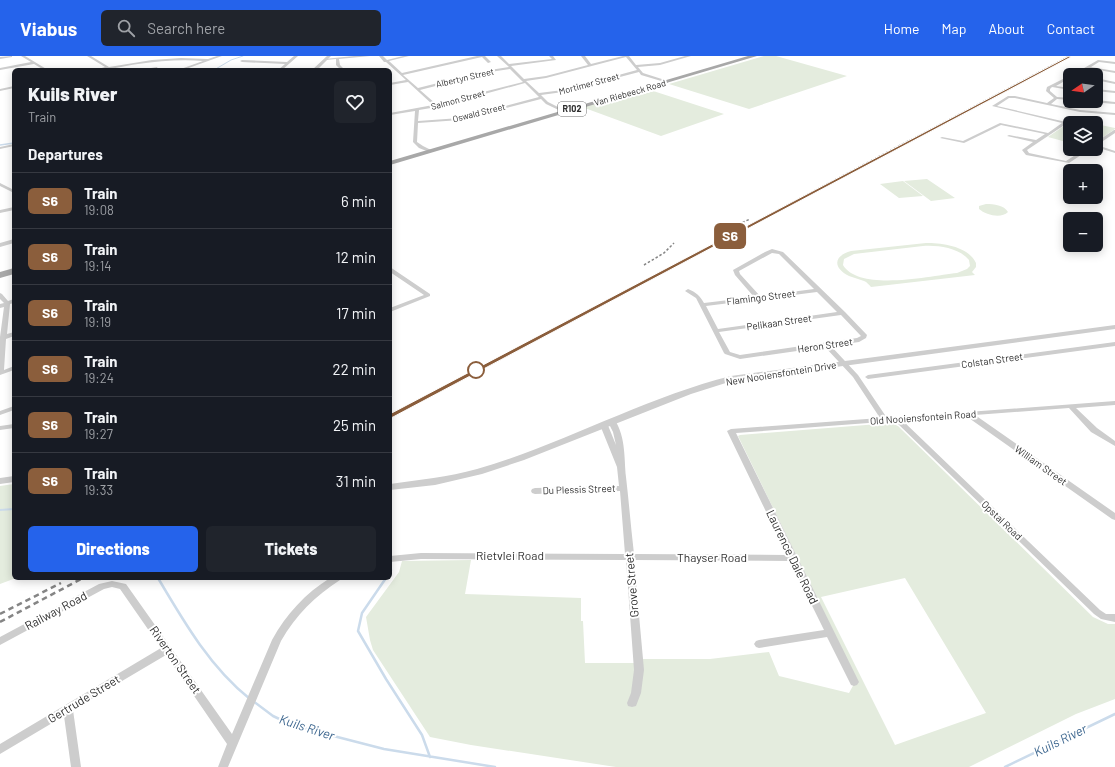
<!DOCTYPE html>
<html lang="en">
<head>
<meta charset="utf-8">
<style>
	:root { --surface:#171b24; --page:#20242c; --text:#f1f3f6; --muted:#9ea1a6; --line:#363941; --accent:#2563eb }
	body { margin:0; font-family:Barlow,sans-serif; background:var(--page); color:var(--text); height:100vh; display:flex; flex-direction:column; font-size:15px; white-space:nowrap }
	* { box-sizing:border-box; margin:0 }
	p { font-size:13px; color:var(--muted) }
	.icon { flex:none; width:22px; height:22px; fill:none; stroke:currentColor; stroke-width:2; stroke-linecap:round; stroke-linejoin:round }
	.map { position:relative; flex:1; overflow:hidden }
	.details { position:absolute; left:12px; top:12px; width:380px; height:512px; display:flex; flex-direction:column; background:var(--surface); border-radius:6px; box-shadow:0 2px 10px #0003 }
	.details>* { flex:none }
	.badge { padding:0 8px; border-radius:6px; font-size:14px; line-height:26px }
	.needle { width:26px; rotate:257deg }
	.controls { position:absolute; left:1063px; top:12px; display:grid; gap:8px }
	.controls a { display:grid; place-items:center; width:40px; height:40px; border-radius:6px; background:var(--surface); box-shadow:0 2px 10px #0003; font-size:20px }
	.map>.badge { position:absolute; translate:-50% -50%; box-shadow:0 0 0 2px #fff }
	h2 { padding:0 16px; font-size:15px; line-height:36px }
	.round { display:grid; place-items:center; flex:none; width:42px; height:42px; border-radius:6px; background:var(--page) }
	.headline { display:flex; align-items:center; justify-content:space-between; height:68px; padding:0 16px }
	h1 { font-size:19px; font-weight:800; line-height:30px }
	.action { display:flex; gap:8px; margin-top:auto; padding:8px 16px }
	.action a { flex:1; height:46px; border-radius:6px; background:var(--accent); color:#fff; font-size:16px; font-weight:800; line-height:46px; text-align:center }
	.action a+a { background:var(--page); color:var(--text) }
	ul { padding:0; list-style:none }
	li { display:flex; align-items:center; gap:12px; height:56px; padding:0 16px; border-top:1px solid var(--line) }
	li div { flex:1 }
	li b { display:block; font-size:15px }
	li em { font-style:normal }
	li .badge { min-width:44px; font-weight:700; text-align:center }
	header { display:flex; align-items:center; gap:24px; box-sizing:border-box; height:56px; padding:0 20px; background:var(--accent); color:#fff }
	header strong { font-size:19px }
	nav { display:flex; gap:22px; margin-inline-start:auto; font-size:14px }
	.search { width:280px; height:36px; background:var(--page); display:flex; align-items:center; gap:10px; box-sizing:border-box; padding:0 14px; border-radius:6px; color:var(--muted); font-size:15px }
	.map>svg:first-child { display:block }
	.green { fill:#e4ecde; fill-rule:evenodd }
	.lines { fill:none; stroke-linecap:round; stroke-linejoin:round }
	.stream-far3 { stroke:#cbdbeb; stroke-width:1 }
	.stream-far2 { stroke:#cbdbeb; stroke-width:1.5 }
	.stream-far1 { stroke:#cbdbeb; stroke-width:2 }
	.stream { stroke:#cbdbeb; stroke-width:2.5 }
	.minor { fill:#cdcdcd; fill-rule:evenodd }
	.tertiary { fill:#cdcdcd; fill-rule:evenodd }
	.primary { fill:#a8a8a8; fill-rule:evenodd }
	.rail-far3 { stroke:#858585; stroke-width:1; stroke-dasharray:2 1.5; stroke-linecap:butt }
	.rail-far2 { stroke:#858585; stroke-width:1.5; stroke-dasharray:2.5 2; stroke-linecap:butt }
	.rail-far1 { stroke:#858585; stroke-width:2; stroke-dasharray:4.5 3; stroke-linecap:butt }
	.rail { stroke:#858585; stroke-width:2.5; stroke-dasharray:5.5 4; stroke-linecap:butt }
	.line { fill:#8b5e3c; stroke:#fff }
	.stop-dot { fill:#fff; stroke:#8b5e3c; stroke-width:2 }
	.labels { text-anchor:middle; stroke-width:4; stroke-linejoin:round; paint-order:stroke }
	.far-street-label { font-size:9px; fill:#303030; stroke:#fff }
	.shield { fill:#fff; stroke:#6e6e6e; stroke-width:1 }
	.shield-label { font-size:9px; font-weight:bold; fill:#303030 }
	.street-label { font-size:10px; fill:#303030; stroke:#fff }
	.near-street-label { font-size:12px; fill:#303030; stroke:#fff }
	.near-water-label { font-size:13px; font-style:italic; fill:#3f6890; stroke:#fff }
</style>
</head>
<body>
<header>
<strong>Viabus</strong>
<div class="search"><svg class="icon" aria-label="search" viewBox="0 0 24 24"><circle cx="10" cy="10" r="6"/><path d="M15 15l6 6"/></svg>Search here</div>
<nav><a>Home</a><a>Map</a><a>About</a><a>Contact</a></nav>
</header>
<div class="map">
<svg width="1115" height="711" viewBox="0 0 1115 711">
	<rect width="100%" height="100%" fill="#fff"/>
	<!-- green -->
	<path class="green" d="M764 0H776L847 20 749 53 669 28Z
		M644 32 724 58 661 80 582 51Z
		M1068 67H1070V87L1048 81Z
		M1096 68 1115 72V73L1096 86Z
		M927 123 955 142 931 145 904 125Z
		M903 125 923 140 899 142 880 128Z
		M986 148C994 148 1004 149 1008 156 1001 163 986 159 979 153V150Z
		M926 187C942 187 968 190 976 207V211L972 216 975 219 871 231C869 229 867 226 864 225 859 223 854 222 849 220 833 212 833 200 851 195ZM923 190C939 189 959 192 969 204L970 210 967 213 957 217C930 220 859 236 843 209L844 203 854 198Z
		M891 367 898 370 1093 561 1108 568H1115V643L1076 658 969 711H616L471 689 430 681 373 594 370 584 366 561 399 516 402 505 471 504 465 538 581 542V565H583L585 607H638V603H710L769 596 779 620 849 637 855 626H858L738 380 740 379ZM905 522 986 657 895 689 821 541Z
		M14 428V522H16L0 528V430Z"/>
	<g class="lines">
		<!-- stream-far3 -->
		<path class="stream-far3" d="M214 14 231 4 243 0"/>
		<!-- stream-far2 -->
		<path class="stream-far2" d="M0 89 14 87"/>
		<!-- stream-far1 -->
		<path class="stream-far1" d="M0 454 14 453"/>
		<!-- stream -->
		<path class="stream" d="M390 516 391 514
			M158 522C184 566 210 611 250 643
			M386 522 362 557 358 575 386 623 422 679 430 701
			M253 645 273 660 290 668 318 676 384 693 495 711
			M1005 711 1115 658"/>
		<!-- minor -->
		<path class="minor" d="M21 0H25L48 14H44L34 8 0 14V12L31 6Z
			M87 0H91L109 11 152 4 181 2 208 3 217 0H222L183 14H178L203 5C182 3 160 5 138 8 124 10 110 14 95 14L105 11Z
			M294 0H298L282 14H278L285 8 242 6 240 5 242 4 287 6Z
			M354 0H370L339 3 340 9 345 14H341L336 9V3L326 4 324 3Z
			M379 0H383L387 4 403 0H409L389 5 402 17 477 0H485L491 6 488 7 482 1 403 19 418 32 490 14 509 11 497 0H501L509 8 552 3 549 0H553L556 4 511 10 524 23 546 20 588 9 581 0H585L591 8 623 0H629L636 9 660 7 685 0H691L660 9 638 11 643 17 668 25V27L641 19 639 16 563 36 541 39 548 46 566 55V57H565L546 48 541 43 460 64 418 67 417 86 423 90 431 94V96H429L419 92 413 86 415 55 390 59V57L433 49 408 26 390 29V27L406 24 386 6H384ZM626 1 637 14 563 34 539 37 526 25 546 22ZM510 13 523 26 436 48 420 34 490 16ZM525 27 539 41 460 62 418 65 419 54 437 51Z
			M1098 4 1115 6V8L1099 6 1091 11 1115 15V17L1088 12 1077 19H1072Z
			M157 11 158 13 143 14 145 13Z
			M1069 20H1070V22L1056 30 1070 32V34L1052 31 1050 33V35L1057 41 1070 42V44L1057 43 1051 48 1080 54 1115 57V59L1080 56 1015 42H1009L997 50 1066 66V68L1027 94 1029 97 1066 105 1085 93H1090L1069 107 1026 99 1022 94 1033 86 1007 80 1009 79 1036 84 1045 78 1001 69 964 87 940 82 942 81 963 85 1000 67 1048 77 1062 67 992 50 1008 40H1015L1047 47 1054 42 1046 35 1047 31Z
			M1096 22 1115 26V28L1096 24Z
			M14 30V32L0 35V33Z
			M1096 33 1115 35V37L1096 35Z
			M1096 44 1115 46V48L1091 46 1089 45Z
			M1114 74H1115V77L1097 89 1115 95V97L1096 91V86Z
			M14 88V90L0 93V91Z
			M0 127 14 134V137L0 130Z
			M14 151V154L0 157V154Z
			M14 183V187L0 191V187Z
			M772 193 783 196 845 256 867 279 866 282 859 286 831 290 858 319 887 362 1115 345V349L1076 352 1097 372 1115 385V390L1091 376 1069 352 975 359 1115 457V464L1112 463 966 360 903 365 1100 554 1106 558H1115V566L1101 563 1094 558 895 365 736 377 859 626 857 629 854 630 851 629 827 581 759 592 756 591 754 588 756 585 759 584 824 574 790 505 634 504 644 614 641 637 636 650 632 651 628 650 627 647 631 637 634 614 626 504 421 503 390 506V500L421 497 625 498 620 435 535 438 532 437 531 435 532 433 535 432 619 430 617 411 600 369 604 367H607L616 389 613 376 608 366 612 364H615C626 383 624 401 626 421 629 447 631 472 634 498L787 499 727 375 731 373 880 362 853 321 825 291 740 303 725 298 724 297 696 242 685 235 688 233C696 236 700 240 704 247L754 241 735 219 733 214 765 196ZM772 197 779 198 814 233 760 240 740 218 739 215ZM817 236 837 256 718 273 706 250ZM841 259 861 280 857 282 740 299 730 296 719 276Z
			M390 211 430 238V240L390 256V252L424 239 390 216Z
			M0 237 2 238 8 245 14 243V247L10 248 7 278 14 276V280L6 283 4 314 14 310V314L0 319V281L4 251 0 252V248L4 247 0 243Z
			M1115 286V290L868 323 865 321 868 319Z
			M14 350V354L0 359V355Z
			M14 368V372L0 374V370Z
			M330 522H341L340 524C315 540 296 559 281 585L228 711H218L227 688 166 599 73 654 81 711H71L64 660 0 698V688L161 592 120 533 112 531 104 533 0 589V581L99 528 112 525 126 528 232 678 272 584C286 558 306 537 330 522Z"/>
		<!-- tertiary -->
		<path class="tertiary" d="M12 0V1L0 3V1Z
			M327 0H331L317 14H312Z
			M1115 269V273L732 325 691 338 524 404 482 418 435 429 390 434V428C419 424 448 421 477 413 564 388 643 342 731 320Z
			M14 420V426L0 428V422Z"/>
		<!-- primary -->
		<path class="primary" d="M748 0H757L390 109V105Z
			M14 212V218L0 222V216Z"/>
		<!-- rail-far3 -->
		<path class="rail-far3" d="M908 85 1069 0"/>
		<!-- rail-far2 -->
		<path class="rail-far2" d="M726 174 750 163
			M644 209 664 197 674 187
			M453 327 910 84"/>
		<!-- rail-far1 -->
		<path class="rail-far1" d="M390 360 455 326"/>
		<!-- rail -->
		<path class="rail" d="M0 558 61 527
			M0 566 83 522"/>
	</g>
	<!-- line -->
	<path class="line" d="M1069 0 1071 1 393 361 390 362 386 360Z"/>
	<!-- markers -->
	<circle class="stop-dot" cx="476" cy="314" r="8"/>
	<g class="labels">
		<!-- far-street labels -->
		<g class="far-street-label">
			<text transform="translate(465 22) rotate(-13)" y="3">Albertyn Street</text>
			<text transform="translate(589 28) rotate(-15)" y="3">Mortimer Street</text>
			<text transform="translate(630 37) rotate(-16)" y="3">Van Riebeeck Road</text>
			<text transform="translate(458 44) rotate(-15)" y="3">Salmon Street</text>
			<text transform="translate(479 57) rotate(-14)" y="3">Oswald Street</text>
		</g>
		<!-- shield labels -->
		<rect class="shield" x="558" y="46" width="28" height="14" rx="3"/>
		<g class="shield-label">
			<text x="572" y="56">R102</text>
		</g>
		<!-- street labels -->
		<g class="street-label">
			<text transform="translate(761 241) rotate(-7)" y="4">Flamingo Street</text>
			<text transform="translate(779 266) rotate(-8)" y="4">Pelikaan Street</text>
			<text transform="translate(825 289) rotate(-8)" y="4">Heron Street</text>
			<text transform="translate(992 304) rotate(-8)" y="4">Colstan Street</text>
			<text transform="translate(781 317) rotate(-9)" y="4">New Nooiensfontein Drive</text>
			<text transform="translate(923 361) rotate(-4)" y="4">Old Nooiensfontein Road</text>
			<text transform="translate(1041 409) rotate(35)" y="4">William Street</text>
			<text transform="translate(579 433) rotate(-2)" y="4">Du Plessis Street</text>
			<text transform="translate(1002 464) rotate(44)" y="4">Opstal Road</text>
		</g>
		<!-- near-street labels -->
		<g class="near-street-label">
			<text x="510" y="504">Rietvlei Road</text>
			<text transform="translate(792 501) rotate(64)" y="4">Laurence Dale Road</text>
			<text x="712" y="506">Thayser Road</text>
			<text transform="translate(632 529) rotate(-95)" y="4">Grove Street</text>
			<text transform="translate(56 555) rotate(-28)" y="4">Railway Road</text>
			<text transform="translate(175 604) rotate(55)" y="4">Riverton Street</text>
			<text transform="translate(84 643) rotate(-31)" y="4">Gertrude Street</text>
		</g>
		<!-- near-water labels -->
		<g class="near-water-label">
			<text transform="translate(307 671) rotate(18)" y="5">Kuils River</text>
			<text transform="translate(1060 684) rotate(-26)" y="5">Kuils River</text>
		</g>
	</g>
</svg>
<div class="controls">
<a><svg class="needle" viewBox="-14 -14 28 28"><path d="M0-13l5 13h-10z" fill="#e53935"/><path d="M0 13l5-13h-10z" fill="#9ea1a6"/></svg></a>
<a><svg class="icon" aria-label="layers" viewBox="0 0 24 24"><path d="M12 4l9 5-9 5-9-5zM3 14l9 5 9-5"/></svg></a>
<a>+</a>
<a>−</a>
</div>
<b class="badge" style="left:730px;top:180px;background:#8b5e3c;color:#fff">S6</b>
<section class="details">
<div class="headline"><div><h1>Kuils River</h1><p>Train</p></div><a class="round"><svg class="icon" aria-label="heart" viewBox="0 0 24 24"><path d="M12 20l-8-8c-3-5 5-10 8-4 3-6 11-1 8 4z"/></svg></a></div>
<h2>Departures</h2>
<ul>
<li><span class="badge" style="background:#8b5e3c;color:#fff">S6</span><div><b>Train</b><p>19:08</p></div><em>6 min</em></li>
<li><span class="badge" style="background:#8b5e3c;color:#fff">S6</span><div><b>Train</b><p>19:14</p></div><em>12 min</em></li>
<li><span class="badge" style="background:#8b5e3c;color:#fff">S6</span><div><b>Train</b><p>19:19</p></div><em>17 min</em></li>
<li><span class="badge" style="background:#8b5e3c;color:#fff">S6</span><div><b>Train</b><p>19:24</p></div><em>22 min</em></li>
<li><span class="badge" style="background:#8b5e3c;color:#fff">S6</span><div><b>Train</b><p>19:27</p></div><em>25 min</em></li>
<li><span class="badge" style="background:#8b5e3c;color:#fff">S6</span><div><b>Train</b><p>19:33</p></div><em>31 min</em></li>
</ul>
<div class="action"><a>Directions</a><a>Tickets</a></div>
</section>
</div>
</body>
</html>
